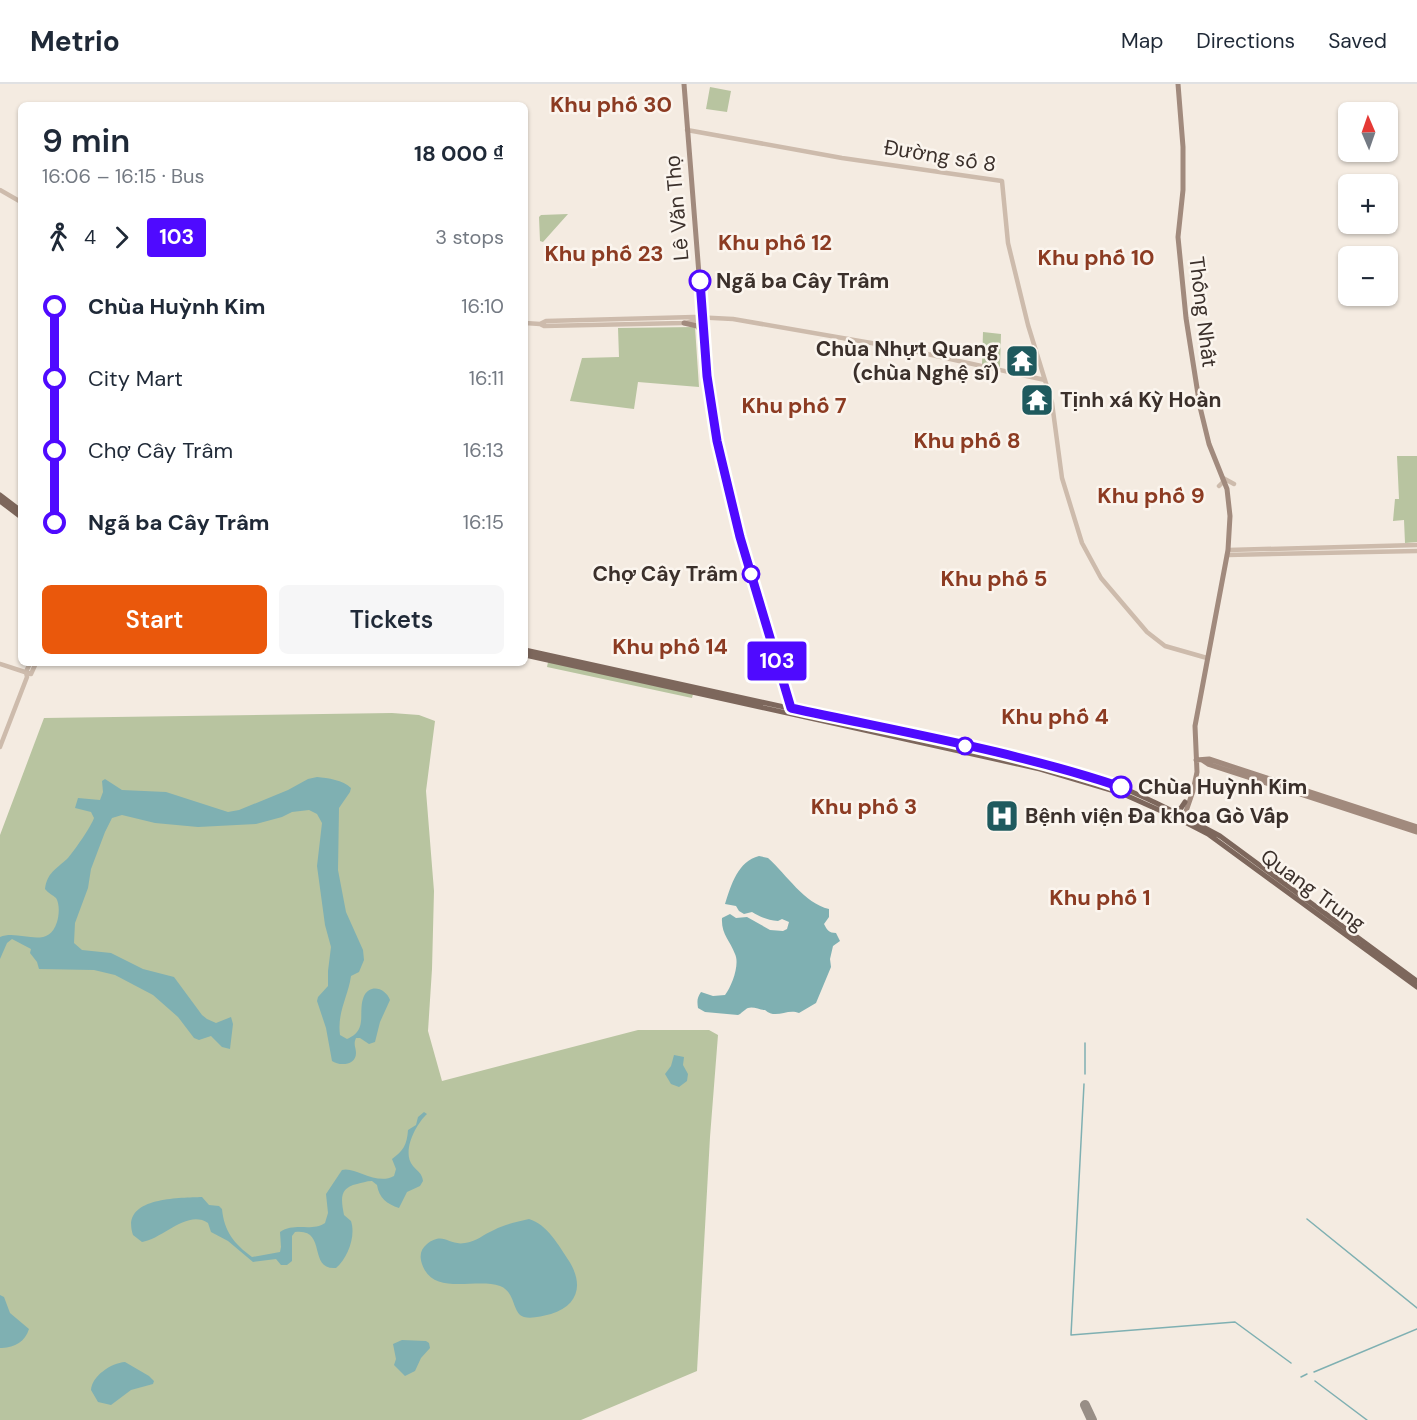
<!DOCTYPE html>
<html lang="en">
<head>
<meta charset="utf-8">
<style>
	:root { --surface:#fff; --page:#f6f6f7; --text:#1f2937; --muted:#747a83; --line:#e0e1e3; --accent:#ea580c }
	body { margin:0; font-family:"DM Sans",sans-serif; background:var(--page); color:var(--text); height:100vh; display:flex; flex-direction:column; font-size:22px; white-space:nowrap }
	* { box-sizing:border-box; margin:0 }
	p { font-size:20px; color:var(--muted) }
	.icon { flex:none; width:33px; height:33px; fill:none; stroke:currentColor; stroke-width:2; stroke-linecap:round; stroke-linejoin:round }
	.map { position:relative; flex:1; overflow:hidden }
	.drawer { position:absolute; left:18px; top:18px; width:510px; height:564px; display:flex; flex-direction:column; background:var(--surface); border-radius:9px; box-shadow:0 2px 4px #0004 }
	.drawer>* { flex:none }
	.badge { padding:0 12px; border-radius:4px; font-size:21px; line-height:39px }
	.needle { width:39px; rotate:358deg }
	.controls { position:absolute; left:1338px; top:18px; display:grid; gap:12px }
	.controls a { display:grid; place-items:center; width:60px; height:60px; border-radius:9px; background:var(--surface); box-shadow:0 2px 4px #0004; font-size:30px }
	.map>.badge { position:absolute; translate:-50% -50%; box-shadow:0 0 0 3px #fff }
	.legs { display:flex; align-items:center; gap:9px; height:66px; padding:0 24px; font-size:20px }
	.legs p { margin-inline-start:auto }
	.summary { display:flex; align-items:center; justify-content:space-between; height:102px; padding:0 24px }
	h1 { font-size:33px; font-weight:600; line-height:45px }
	.action { display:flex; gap:12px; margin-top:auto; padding:12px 24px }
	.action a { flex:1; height:69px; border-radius:9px; background:var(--accent); color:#fff; font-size:24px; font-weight:600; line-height:69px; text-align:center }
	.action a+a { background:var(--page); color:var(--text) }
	ul { padding:0 24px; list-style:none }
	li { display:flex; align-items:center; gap:21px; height:72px; font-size:22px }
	li i { display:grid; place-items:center; width:9px; height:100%; margin:0 8px; background:currentColor }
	li i::after { content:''; width:15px; height:15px; margin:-8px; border:4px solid; border-radius:50%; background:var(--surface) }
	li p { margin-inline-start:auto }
	li:first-child i { background:linear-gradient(#0000 50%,currentColor 0) }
	li:last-child i { background:linear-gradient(currentColor 50%,#0000 0) }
	header { display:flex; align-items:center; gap:36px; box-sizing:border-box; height:84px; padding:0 30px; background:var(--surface); border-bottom:2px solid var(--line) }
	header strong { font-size:28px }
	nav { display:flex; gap:33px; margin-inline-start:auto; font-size:21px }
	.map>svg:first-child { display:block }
	.green { fill:#b8c4a0 }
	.water { fill:#7fb0b2 }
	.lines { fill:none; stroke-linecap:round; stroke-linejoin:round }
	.stream { stroke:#7fb0b2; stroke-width:1.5 }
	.taxiway { stroke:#988e86; stroke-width:10 }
	.tertiary { stroke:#cdbbac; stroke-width:4.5 }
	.secondary { stroke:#a18a7d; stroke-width:5 }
	.primary { stroke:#7d675c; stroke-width:5 }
	.line-1-casing { stroke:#fff; stroke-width:14 }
	.line-1 { stroke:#4f0aff; stroke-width:9 }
	.stop-1-dot { fill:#fff; stroke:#4f0aff; stroke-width:3 }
	.labels { text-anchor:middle; stroke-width:5; stroke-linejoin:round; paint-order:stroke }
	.street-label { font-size:21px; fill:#3b302b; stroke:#fbf5ee }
	.stop-label { font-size:21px; font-weight:bold; fill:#3b302b; stroke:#fbf5ee; text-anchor:start }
	.poi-label { font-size:21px; font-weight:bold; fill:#3b302b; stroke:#fbf5ee; text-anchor:start }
	.neighbourhood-label { font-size:22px; font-weight:bold; fill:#8c3b22; stroke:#fbf5ee }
</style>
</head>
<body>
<header>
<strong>Metrio</strong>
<nav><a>Map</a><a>Directions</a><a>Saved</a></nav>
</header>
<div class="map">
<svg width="1417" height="1336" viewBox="0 0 1417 1336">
	<rect width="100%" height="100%" fill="#f4ebe1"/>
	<!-- green -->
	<path class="green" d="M710 3 731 7 727 28 706 25Z
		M568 130 543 158 540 157 539 133 541 131Z
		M695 243 699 303 638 298 634 325 570 317 582 274 619 273 618 244Z
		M983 248 1001 250 1000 283 982 280Z
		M1397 372H1417V458L1405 459 1404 436 1393 437 1395 415H1399Z
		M548 578 693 610 692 614 547 583Z
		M392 629 419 631 435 637 426 707 434 807 432 885 428 947 442 997 638 946H709L718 951 710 1053 697 1287 581 1336H0V751L44 634Z"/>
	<!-- water -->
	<path class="water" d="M317 693C328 694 343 696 351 704L350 708 339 724 338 786 346 828 363 866 364 876 359 888 351 892C348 913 337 928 340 951L347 955C369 946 357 928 364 912 371 899 386 905 390 916L380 938 375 958 369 960 360 954H356C353 961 356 963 356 969 356 982 339 982 332 977L326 944 317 917 318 913 328 902V887L331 863 325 841 317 782 322 739 317 730 309 726 292 728 282 733 256 740 198 743 155 739 122 731 112 734 105 748 91 785 88 804 75 839 74 859 82 866 111 869 143 885 174 893 202 931 207 935 216 939 231 933 233 940 230 965 222 963 211 952 199 956 194 954 178 933 153 911 115 891 94 886 39 885 37 878 30 869 31 865 12 855 7 859 0 875V853C20 845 48 867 57 838 59 832 60 820 56 814 53 811 48 809 45 805 47 789 56 785 67 775 73 769 92 741 94 734L91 728 75 724 78 714 100 716 103 708 102 697 105 695 122 706 166 708 228 728 239 726 288 706 308 695Z
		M759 772 768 774C787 791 804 819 829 825V833L824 840C827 846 829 849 836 849L840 857 833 862 830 875 831 883 816 919 799 929C787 924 776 936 765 926 760 926 753 922 748 924 745 925 741 930 738 931L705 928 698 924C697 917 697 914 701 908L713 912 725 911C732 902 740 880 735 870 730 856 721 850 722 834L730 830 736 834 747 833 770 846 783 847 787 845 789 838 782 835 778 837C768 836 760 833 752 828L744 830 739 827 736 822 725 820C731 801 738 777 759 772Z
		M674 971 684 973 683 981 688 990 687 997 679 1003 671 1000 665 990 671 982Z
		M424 1028 427 1030C416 1040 401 1068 413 1082 418 1088 422 1089 423 1097L420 1102 407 1108 399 1124C387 1120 379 1114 377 1101L372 1097C366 1097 362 1099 357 1100 339 1104 341 1115 344 1131L351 1137C356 1152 348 1174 336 1184 307 1186 328 1144 295 1148L292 1152V1177L287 1181H281L276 1175 253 1178 228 1157 211 1148 208 1139C187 1125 163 1155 142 1158L133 1151C120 1113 178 1114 202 1113L209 1121 219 1122 222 1125C224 1147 234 1160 252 1173L280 1168 281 1163 280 1148C295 1138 312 1148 325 1139L328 1129 326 1110 342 1086C355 1082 376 1102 394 1092L396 1085 392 1075C403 1067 407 1061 408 1046L416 1041 418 1033Z
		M529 1135C547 1140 559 1162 569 1177 584 1201 578 1222 551 1230 542 1232 532 1235 524 1233 512 1230 516 1208 500 1202 476 1193 433 1213 422 1180 419 1171 421 1165 427 1160 444 1147 448 1162 465 1159 476 1158 484 1150 494 1146 505 1140 517 1138 529 1135Z
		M0 1211 4 1213 10 1229 29 1245C25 1258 15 1263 2 1264H0Z
		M402 1256 426 1257 429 1259 430 1264 421 1274 415 1287 405 1292 394 1281 396 1275 393 1260Z
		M125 1278 149 1292 154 1297 153 1300 131 1306 111 1321 98 1318 91 1306C92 1292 111 1279 125 1278Z"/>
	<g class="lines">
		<!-- stream -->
		<path class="stream" d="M1085 990V959
			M1084 1000 1071 1251 1235 1238 1291 1279
			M1307 1135 1417 1224
			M1314 1288 1417 1245
			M1301 1293 1307 1290
			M1315 1297 1367 1336"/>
		<!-- taxiway -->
		<path class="taxiway" d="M1085 1321 1092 1336"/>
		<!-- tertiary -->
		<path class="tertiary" d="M687 46 842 74 1002 97 1008 159 1028 241 1052 319 1062 394 1082 459 1101 494 1147 548 1165 562 1207 574
			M0 106 21 118
			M525 239 540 240 544 242 684 239 701 236
			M540 240 546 237 694 233 733 235 900 264 1045 296
			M1219 402 1223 398V394L1234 400
			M1228 466 1417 461
			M1227 471 1417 467
			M0 580 31 590
			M31 590 36 579
			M0 663 27 593 26 588 30 579"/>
		<!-- secondary -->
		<path class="secondary" d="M684 0 707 292 716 357 744 465 791 624
			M1178 0 1183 63V106L1178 153 1186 234 1200 323 1209 360 1227 405 1230 432 1228 466 1195 642 1197 688 1193 707 1183 736
			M684 239 697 242 703 249
			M1196 676 1209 675 1417 743
			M1202 676 1208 680 1417 748"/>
		<!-- primary -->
		<path class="primary" d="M0 411 21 427
			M0 417 21 433
			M525 566 1034 678C1064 685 1095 693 1123 704 1156 718 1189 735 1220 752L1417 897
			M525 571 1040 685 1121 709 1179 735 1208 750 1417 903
			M1173 728 1181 724 1185 718"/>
	</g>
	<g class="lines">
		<!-- line-1 casing -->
		<g class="line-1-casing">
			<path id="line-1" d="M700 197 707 292 717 357 740 453 791 624C901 648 1014 667 1121 703"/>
		</g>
		<!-- line-1 -->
		<use href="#line-1" class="line-1"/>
	</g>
	<!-- icons -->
	<defs>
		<g id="temple-square" transform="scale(1.725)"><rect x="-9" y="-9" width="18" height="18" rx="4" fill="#1f5a5e" stroke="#fbf5ee"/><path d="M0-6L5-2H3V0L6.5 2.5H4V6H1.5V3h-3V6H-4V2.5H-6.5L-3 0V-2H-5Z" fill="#fff"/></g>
		<g id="hospital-square" transform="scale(1.725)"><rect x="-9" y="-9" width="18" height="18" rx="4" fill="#1f5a5e" stroke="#fbf5ee"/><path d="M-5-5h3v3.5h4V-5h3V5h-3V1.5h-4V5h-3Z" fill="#fff"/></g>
	</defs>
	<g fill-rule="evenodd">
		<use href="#temple-square" x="1022" y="277"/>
		<use href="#temple-square" x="1037" y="316"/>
		<use href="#hospital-square" x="1002" y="732"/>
	</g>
	<!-- markers -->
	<g class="stop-1-dot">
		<circle cx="700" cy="197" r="10"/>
		<circle cx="751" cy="490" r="8"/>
		<circle cx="965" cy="662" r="8"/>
		<circle cx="1121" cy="703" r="10"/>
	</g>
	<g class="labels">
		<!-- street labels -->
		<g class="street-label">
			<text transform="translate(940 72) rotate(9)" y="7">Đường số 8</text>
			<text transform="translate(677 124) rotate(-95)" y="7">Lê Văn Thọ</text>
			<text transform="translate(1203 228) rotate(83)" y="7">Thống Nhất</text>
			<text transform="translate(1313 806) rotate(36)" y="7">Quang Trung</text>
		</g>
		<!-- stop labels -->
		<g class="stop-label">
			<text x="716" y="204">Ngã ba Cây Trâm</text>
			<text x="738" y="497" text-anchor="end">Chợ Cây Trâm</text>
			<text x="1138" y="710">Chùa Huỳnh Kim</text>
		</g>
		<!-- poi labels -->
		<g class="poi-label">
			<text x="999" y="272" text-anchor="end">Chùa Nhựt Quang<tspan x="999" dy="24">(chùa Nghệ sĩ)</tspan></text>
			<text x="1060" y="323">Tịnh xá Kỳ Hoàn</text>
			<text x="1025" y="739">Bệnh viện Đa khoa Gò Vấp</text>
		</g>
		<!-- neighbourhood labels -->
		<g class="neighbourhood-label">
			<text x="611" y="28">Khu phố 30</text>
			<text x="775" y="166">Khu phố 12</text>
			<text x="604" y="177">Khu phố 23</text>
			<text x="1096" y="181">Khu phố 10</text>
			<text x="794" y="329">Khu phố 7</text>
			<text x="967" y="364">Khu phố 8</text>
			<text x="1151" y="419">Khu phố 9</text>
			<text x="994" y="502">Khu phố 5</text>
			<text x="670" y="570">Khu phố 14</text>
			<text x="1055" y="640">Khu phố 4</text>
			<text x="864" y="730">Khu phố 3</text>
			<text x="1100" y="821">Khu phố 1</text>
		</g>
	</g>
</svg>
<div class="controls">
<a><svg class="needle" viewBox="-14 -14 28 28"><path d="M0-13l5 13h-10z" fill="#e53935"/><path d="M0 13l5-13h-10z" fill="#747a83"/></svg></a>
<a>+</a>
<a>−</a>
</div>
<b class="badge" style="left:777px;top:577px;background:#4f0aff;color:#fff">103</b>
<section class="drawer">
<div class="summary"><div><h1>9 min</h1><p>16:06 – 16:15 · Bus</p></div><b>18 000 ₫</b></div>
<div class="legs"><svg class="icon" aria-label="walk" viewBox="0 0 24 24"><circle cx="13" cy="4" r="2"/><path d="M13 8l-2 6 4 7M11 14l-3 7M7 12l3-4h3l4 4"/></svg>4<svg class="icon" aria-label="forward" viewBox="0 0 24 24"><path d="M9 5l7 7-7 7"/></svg><b class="badge" style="background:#4f0aff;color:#fff">103</b><p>3 stops</p></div>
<ul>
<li><i style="color:#4f0aff"></i><b>Chùa Huỳnh Kim</b><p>16:10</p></li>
<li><i style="color:#4f0aff"></i><span>City Mart</span><p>16:11</p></li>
<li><i style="color:#4f0aff"></i><span>Chợ Cây Trâm</span><p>16:13</p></li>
<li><i style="color:#4f0aff"></i><b>Ngã ba Cây Trâm</b><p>16:15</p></li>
</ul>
<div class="action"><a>Start</a><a>Tickets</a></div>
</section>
</div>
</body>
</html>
